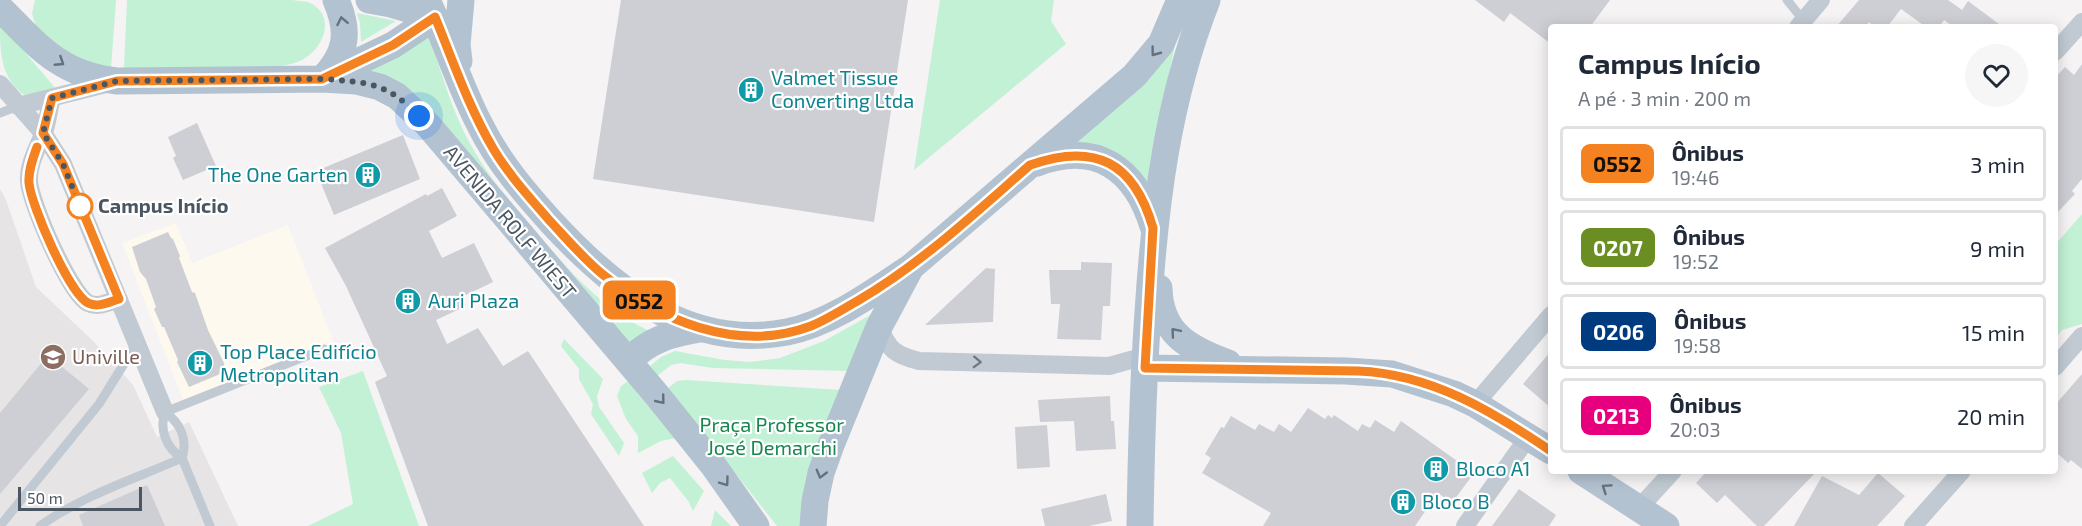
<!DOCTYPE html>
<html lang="pt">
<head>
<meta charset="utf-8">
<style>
	:root { --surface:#fff; --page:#f6f6f7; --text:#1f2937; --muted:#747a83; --line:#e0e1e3 }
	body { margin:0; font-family:"Exo 2",sans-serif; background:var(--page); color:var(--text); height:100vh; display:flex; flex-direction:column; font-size:22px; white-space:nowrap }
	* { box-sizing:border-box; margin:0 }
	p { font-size:20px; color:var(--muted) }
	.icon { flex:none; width:33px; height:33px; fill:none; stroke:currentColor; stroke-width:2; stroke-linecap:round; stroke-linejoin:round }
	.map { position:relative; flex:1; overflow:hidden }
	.side { position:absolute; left:1548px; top:24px; width:510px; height:450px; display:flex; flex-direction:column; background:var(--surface); border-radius:6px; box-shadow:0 3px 15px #0003 }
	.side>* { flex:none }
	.badge { padding:0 12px; border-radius:9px; font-size:21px; line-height:39px }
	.scale { position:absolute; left:18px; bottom:15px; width:124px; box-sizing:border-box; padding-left:6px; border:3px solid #4a5661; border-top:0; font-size:16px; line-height:21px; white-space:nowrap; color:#4a5661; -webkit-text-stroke:4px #fff; paint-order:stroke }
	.you { position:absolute; width:30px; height:30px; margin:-15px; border:4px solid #fff; border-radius:50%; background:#1a73e8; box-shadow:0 0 0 9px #1a73e833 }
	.map>.badge { position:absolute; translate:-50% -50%; box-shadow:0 0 0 3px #fff }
	.round { display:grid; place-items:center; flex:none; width:63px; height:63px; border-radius:32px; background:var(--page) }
	.overview { display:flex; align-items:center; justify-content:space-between; height:102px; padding:0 30px }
	h1 { font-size:28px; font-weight:700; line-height:45px }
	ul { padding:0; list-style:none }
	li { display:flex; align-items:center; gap:18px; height:75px; margin:0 12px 9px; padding:0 18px; border:3px solid var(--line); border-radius:6px }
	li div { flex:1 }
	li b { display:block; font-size:22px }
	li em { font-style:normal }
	li .badge { min-width:66px; font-weight:700; text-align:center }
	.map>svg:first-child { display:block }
	.commercial { fill:#fdf9ef }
	.education { fill:#e6e4e5 }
	.green { fill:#c3f1d5 }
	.building { fill:#cdcfd5 }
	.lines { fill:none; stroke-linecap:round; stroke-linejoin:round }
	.lane { stroke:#c1cad2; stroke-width:9 }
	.street { stroke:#c1cad2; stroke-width:18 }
	.primary { stroke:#b3c2d1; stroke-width:27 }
	.oneway { stroke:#64717d }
	.oneway2 { stroke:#6e7983 }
	.line-casing { stroke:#fff; stroke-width:14 }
	.line { stroke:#f58220; stroke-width:9 }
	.walk { stroke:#4a5661; stroke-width:6; stroke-dasharray:0 10.8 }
	.stop-dot { fill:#fff; stroke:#f58220; stroke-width:3 }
	.labels { text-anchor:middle; stroke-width:4.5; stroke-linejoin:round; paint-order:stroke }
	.culture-label { font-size:20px; fill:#0d838f; stroke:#fff; text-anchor:start }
	.stop-label { font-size:20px; font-weight:bold; fill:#4a5661; stroke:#fff; text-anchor:start }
	.street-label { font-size:20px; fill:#4a5661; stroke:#fff }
	.education-label { font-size:20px; fill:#785e54; stroke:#fff; text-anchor:start }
	.park-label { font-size:20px; fill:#17864f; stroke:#fff }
</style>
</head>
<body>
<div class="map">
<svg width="2082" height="526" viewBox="0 0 2082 526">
	<rect width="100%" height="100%" fill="#f5f3f3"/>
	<!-- commercial -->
	<path class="commercial" d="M176 223 192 263 288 225 334 343 184 402 122 243Z"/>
	<!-- education -->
	<path class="education" d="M0 189 6 200 36 287 93 341 133 385 157 437 189 422 238 526H0Z"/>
	<!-- green -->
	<path class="green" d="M35 0H116L111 68 79 61 37 29 32 14Z
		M127 0H292C297 1 305 1 310 3 339 17 321 54 297 62 276 70 251 67 229 67 194 67 159 68 124 68Z
		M940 0H1054L1051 21 1066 44 914 170Z
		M357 13 396 21 361 42 360 23Z
		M0 23 57 90 26 96C0 80 0 50 0 23Z
		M429 36C442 73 452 113 472 147 488 176 510 202 532 227 568 270 603 311 656 334L634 350 363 71Z
		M1175 46 1151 155 1146 191 1069 146 1163 62Z
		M2082 214V324L2062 330 2055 339V245Z
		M872 314 850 371 713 368 680 363 671 365 657 376 649 367 661 357 675 351 725 360 750 362 780 358 824 341Z
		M564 339 603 379 597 396 599 407 624 443 619 456 591 414 593 404 579 379V369L561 346Z
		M363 371 419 526H308L353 504 341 433 319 387Z
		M631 379 680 437 661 441 638 453V436L626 419 617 396 621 386Z
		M685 380 841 390 807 526H777L668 388 677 381Z
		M673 456 704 491 693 511 689 502 670 478 660 483 652 493 642 473Z
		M715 510 731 526H711Z"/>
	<!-- building -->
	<path class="building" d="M621 0H908L874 222 593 179Z
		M1475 0H1610L1590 27H1551V44L1510 13 1504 22Z
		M1859 0H1948L1962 10 1968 1 2003 27H1954L1944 20 1939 27H1926L1901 9 1887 27H1875L1869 22 1865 27H1836Z
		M2082 64V179L2072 191 2075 194 2055 215V78L2065 67 2074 75Z
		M197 123 216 166 183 180 173 158 176 156 168 137Z
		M403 135 420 179 334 215 316 171Z
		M442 188 457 216 429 231 442 258 474 243 493 282 462 297 466 306 436 320 447 344 478 328 503 366 528 351 644 526H428L375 382 387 376 346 286 325 248 426 194 427 196Z
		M168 232 171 238 173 239 180 256 179 258 192 292 195 293 208 330 224 363 225 372 189 387 177 362 178 360 164 327H162L154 309 156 307 146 279 140 272 132 247Z
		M1081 262 1112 263 1110 306H1103L1101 340 1057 339 1060 304H1051L1049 270H1081Z
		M986 268 995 269 993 322 925 325Z
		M1551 351V408L1523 384Z
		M48 355 89 389 0 494V413Z
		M2082 374V469L2071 460 2068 463 2055 451V405Z
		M1110 396 1111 421H1114L1116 449 1076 451 1074 421 1040 422 1038 400Z
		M1308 408 1325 419 1328 415 1332 418 1334 415 1358 431 1362 424 1370 428 1375 420 1394 432 1401 421 1474 473 1452 503 1438 493 1415 526H1263L1271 513 1202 473 1211 458 1205 454 1221 427 1224 428 1231 416 1255 430 1259 424 1274 432 1279 424 1291 432Z
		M1047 425 1050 467 1017 469 1015 427Z
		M1707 471H1817L1764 526H1757L1725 495 1717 503 1696 483Z
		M1878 473 1905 496 1877 526H1794L1822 476 1859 495Z
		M147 485 165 526H83L79 515Z
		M1519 489 1556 515 1549 526H1492Z
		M1106 494 1112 521 1089 526H1045L1041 509Z"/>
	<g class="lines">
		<!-- lane -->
		<path class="lane" d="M1787 0 1804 21
			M0 113 18 106
			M0 526 99 404 137 343
			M40 526C83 495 135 479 182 458 188 439 180 423 165 412
			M210 526 182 458C166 448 159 429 165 412L324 349"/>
		<!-- street -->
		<path class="street" d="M1798 27 1821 0
			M2055 52 2082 22
			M0 84 43 133 63 164 165 412
			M52 98C49 108 48 119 45 129 39 146 28 163 29 181 30 202 70 294 88 303 98 308 109 302 119 299
			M18 106 110 83
			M879 327C889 350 895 355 919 361L1109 366 1145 356
			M2055 367 2082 336
			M1475 404 1551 315
			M1638 509 1673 471
			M1465 526 1529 436
			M1913 526 1962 471"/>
		<!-- primary -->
		<path class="primary" d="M369 0 391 4 435 17
			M427 0C446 41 459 85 480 125 498 162 525 193 552 223 614 290 690 351 787 332 832 323 873 292 911 267
			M0 8C38 46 60 75 117 81L322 79 356 81 380 87 397 96 428 125 656 394 713 465 756 526
			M459 61 457 45 461 0
			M326 77 393 45 435 17
			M322 79C347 54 350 32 336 0
			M1037 163C1096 141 1135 168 1153 226
			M1159 288C1160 334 1190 349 1228 363
			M628 361C651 339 670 334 700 329
			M1145 368 1346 371 1392 374 1454 394 1475 404 1551 451
			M1581 471 1666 526
			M813 526 815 501 821 473 831 445 879 327 911 267 1134 76 1161 44 1180 0
			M1140 526C1141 455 1143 383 1148 312 1155 204 1167 102 1207 0"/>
	</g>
	<!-- one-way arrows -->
	<defs><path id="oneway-chevron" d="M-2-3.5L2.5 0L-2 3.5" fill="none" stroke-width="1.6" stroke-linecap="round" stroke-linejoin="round" transform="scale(1.5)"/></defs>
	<g class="oneway">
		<use href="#oneway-chevron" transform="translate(342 21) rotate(-101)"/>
		<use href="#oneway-chevron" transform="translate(1155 52) rotate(127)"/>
		<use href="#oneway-chevron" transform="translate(60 62) rotate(33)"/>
		<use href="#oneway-chevron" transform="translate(1175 332) rotate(-130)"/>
		<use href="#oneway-chevron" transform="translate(661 400) rotate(51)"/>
		<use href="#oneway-chevron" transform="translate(821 474) rotate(105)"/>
		<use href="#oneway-chevron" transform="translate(725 482) rotate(54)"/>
		<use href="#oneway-chevron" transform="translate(1606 488) rotate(-146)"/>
	</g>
	<use class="oneway2" href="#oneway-chevron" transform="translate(977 362) rotate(2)"/>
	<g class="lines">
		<!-- line casing -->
		<g class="line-casing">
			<path id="line" d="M37 147C33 158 28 171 29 183 31 205 69 293 88 303 98 308 109 302 119 299L63 164 43 133 52 98 117 81 322 79 393 45 435 17C453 61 469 108 494 150 509 175 530 198 550 221 566 238 582 257 601 273 658 320 737 354 811 326 828 319 843 309 859 300 922 263 975 213 1030 165 1095 142 1134 162 1153 228L1145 368 1358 371C1431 374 1492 411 1551 451"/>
		</g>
		<!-- line -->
		<use href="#line" class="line"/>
		<!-- walk -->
		<path class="walk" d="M80 206 63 164 43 133 52 98 117 81 322 79C367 82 386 82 419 116"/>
	</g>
	<!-- icons -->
	<defs>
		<g id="building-disc" transform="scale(1.35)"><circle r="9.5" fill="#0f9aa8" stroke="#fff"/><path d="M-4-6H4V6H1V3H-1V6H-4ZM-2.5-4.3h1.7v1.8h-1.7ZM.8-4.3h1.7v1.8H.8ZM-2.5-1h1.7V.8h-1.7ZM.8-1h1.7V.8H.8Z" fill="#fff"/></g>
		<g id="university-disc" transform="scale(1.35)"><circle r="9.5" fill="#8d6e63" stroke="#fff"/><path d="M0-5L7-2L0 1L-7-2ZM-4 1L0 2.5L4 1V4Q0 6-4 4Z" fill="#fff"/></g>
	</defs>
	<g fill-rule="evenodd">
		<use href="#building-disc" x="751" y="90"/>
		<use href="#building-disc" x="368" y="175"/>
		<use href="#building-disc" x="408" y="301"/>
		<use href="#university-disc" x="53" y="357"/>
		<use href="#building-disc" x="200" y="363"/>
		<use href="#building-disc" x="1436" y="469"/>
		<use href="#building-disc" x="1403" y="502"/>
	</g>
	<!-- markers -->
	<circle class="stop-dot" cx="80" cy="206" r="12"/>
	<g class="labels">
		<!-- culture labels -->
		<g class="culture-label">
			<text x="771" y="85">Valmet Tissue<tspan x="771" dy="23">Converting Ltda</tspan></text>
			<text x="348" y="182" text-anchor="end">The One Garten</text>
			<text x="428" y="308">Auri Plaza</text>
			<text x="220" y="359">Top Place Edifício<tspan x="220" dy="23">Metropolitan</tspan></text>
			<text x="1456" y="476">Bloco A1</text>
			<text x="1422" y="509">Bloco B</text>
		</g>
		<!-- stop labels -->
		<g class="stop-label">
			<text x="98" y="213">Campus Início</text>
		</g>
		<!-- street labels -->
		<g class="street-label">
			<text transform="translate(510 222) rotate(50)" y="7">AVENIDA ROLF WIEST</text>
		</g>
		<!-- education labels -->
		<g class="education-label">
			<text x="72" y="364">Univille</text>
		</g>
		<!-- park labels -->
		<g class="park-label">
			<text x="772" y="432">Praça Professor<tspan x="772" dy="23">José Demarchi</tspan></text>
		</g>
	</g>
</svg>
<div class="scale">50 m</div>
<div class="you" style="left:419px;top:116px"></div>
<b class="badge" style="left:639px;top:300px;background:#f58220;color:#111">0552</b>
<section class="side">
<div class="overview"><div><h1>Campus Início</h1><p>A pé · 3 min · 200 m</p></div><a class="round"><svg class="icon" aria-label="heart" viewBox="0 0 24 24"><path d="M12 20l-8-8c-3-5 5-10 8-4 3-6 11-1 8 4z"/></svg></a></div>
<ul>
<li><span class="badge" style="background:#f58220;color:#111">0552</span><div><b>Ônibus</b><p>19:46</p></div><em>3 min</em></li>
<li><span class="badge" style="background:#6b8e23;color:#fff">0207</span><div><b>Ônibus</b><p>19:52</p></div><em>9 min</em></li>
<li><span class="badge" style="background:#003b80;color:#fff">0206</span><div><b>Ônibus</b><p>19:58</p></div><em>15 min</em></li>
<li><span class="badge" style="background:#e6007e;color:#fff">0213</span><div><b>Ônibus</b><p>20:03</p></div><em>20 min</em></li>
</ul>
</section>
</div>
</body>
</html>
